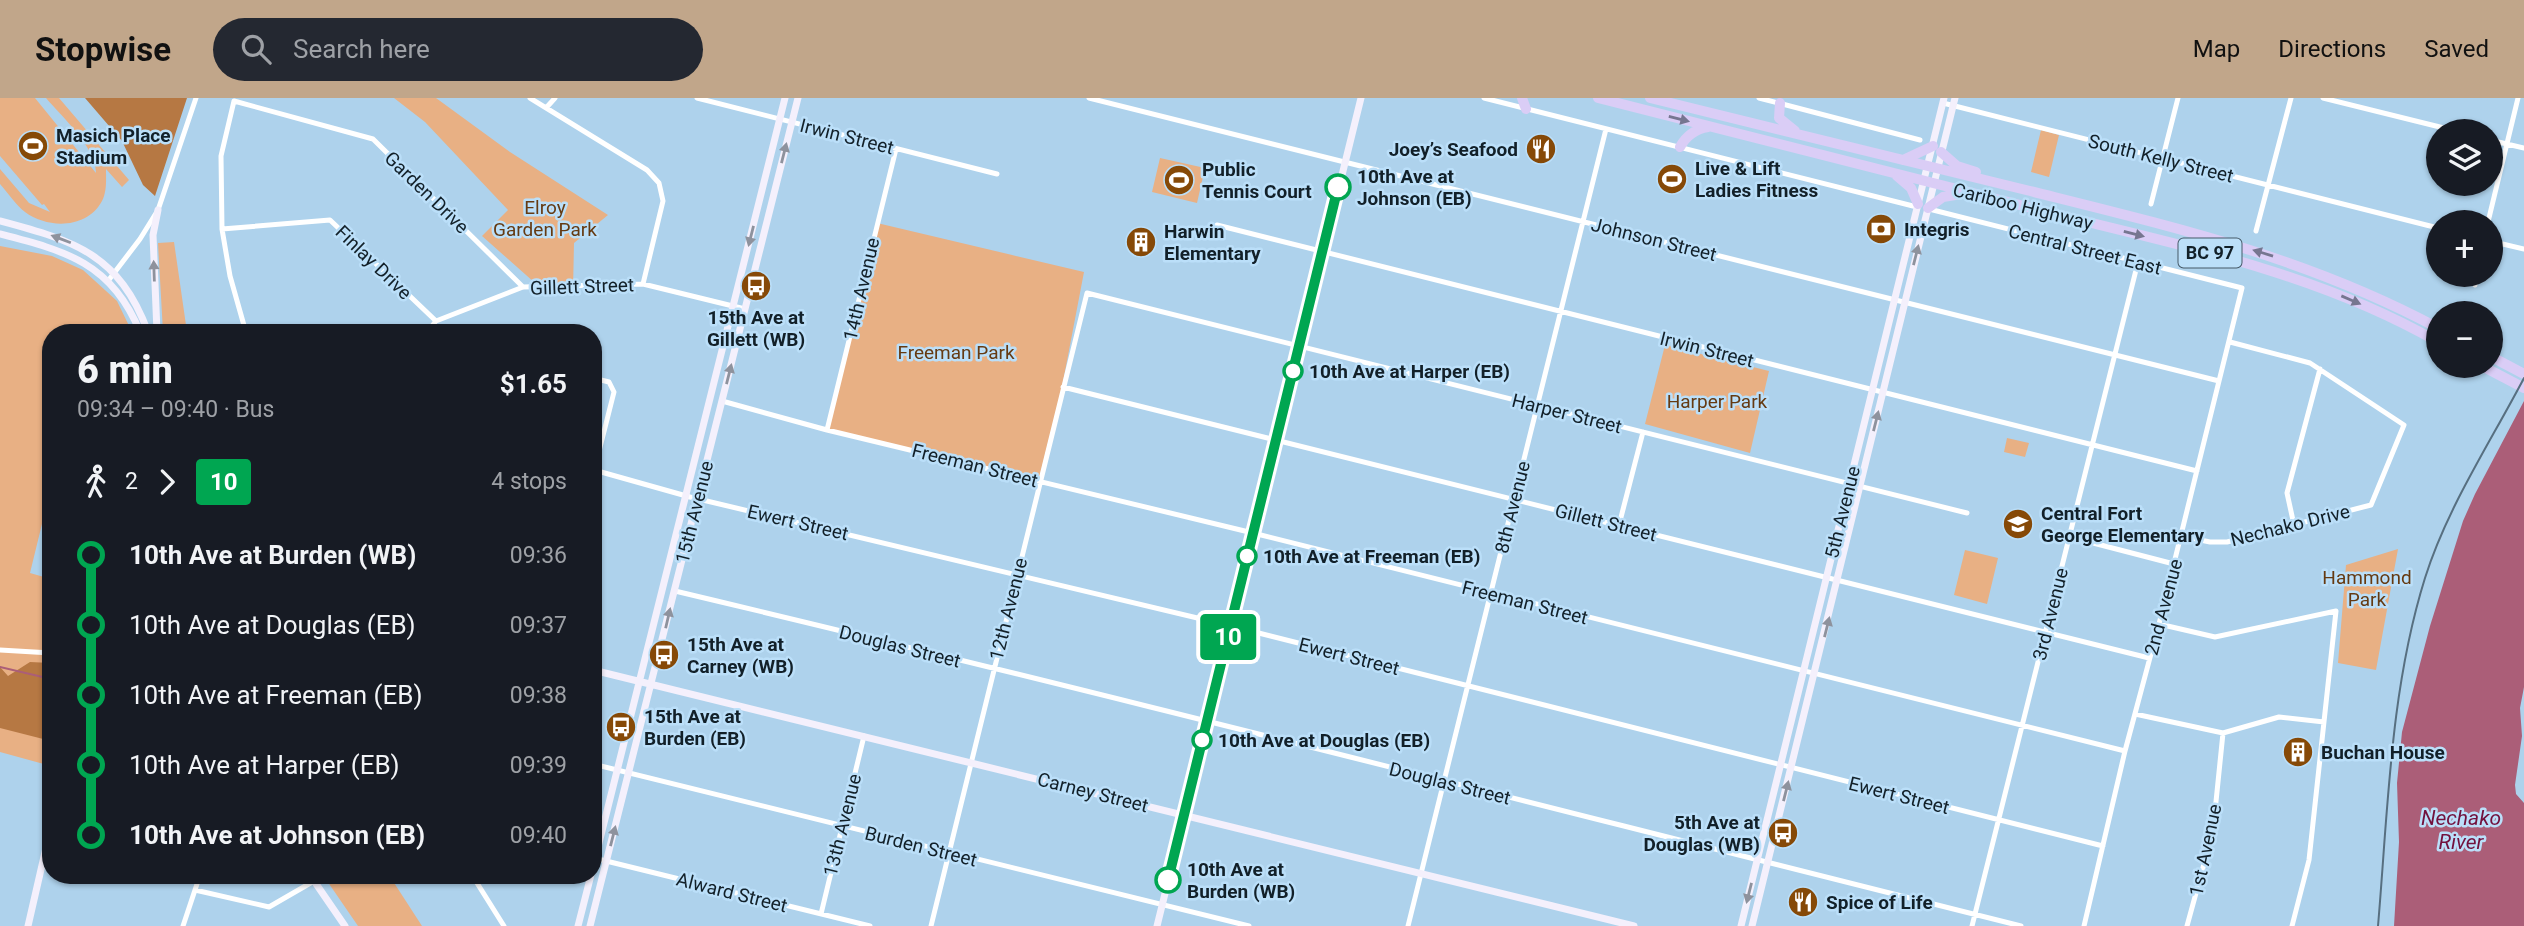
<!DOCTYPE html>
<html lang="en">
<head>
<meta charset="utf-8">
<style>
	:root { --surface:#171b24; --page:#242831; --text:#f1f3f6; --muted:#9ea1a6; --accent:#c1a68a }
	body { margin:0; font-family:Roboto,sans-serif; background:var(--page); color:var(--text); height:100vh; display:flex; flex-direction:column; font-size:26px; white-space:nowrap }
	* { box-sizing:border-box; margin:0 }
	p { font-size:23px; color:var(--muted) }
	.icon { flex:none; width:38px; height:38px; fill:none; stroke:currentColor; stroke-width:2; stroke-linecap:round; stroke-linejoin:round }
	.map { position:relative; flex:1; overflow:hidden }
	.sheet { position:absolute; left:42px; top:226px; width:560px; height:560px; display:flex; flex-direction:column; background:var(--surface); border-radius:28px; box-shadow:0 2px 5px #0004 }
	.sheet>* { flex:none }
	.badge { padding:0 14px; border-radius:5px; font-size:24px; line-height:46px }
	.buttons { position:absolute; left:2426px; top:21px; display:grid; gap:14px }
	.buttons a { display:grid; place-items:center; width:77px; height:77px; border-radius:50%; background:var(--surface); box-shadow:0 2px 5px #0004; font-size:35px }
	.map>.badge { position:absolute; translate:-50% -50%; box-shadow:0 0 0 4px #fff }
	.legs { display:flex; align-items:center; gap:10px; height:77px; padding:0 35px; font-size:23px }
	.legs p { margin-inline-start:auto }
	.headline { display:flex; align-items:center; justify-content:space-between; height:119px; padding:0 35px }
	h1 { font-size:38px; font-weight:800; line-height:52px }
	ul { padding:0 35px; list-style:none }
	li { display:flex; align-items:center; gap:24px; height:70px; font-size:26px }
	li i { display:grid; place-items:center; width:10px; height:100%; margin:0 9px; background:currentColor }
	li i::after { content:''; width:18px; height:18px; margin:-9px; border:5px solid; border-radius:50%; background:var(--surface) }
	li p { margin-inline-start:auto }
	li:first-child i { background:linear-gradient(#0000 50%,currentColor 0) }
	li:last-child i { background:linear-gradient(currentColor 50%,#0000 0) }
	header { display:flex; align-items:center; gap:42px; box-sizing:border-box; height:98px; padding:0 35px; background:var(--accent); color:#111 }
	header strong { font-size:33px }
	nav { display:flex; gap:38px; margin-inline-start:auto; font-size:24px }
	.search { width:490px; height:63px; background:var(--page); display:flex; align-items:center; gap:18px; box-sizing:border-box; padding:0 24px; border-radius:38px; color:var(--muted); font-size:26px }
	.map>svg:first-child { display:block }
	.green { fill:#e8b084 }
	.forest { fill:#b67843 }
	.water { fill:#ab5e78 }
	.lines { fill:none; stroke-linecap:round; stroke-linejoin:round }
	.stream { stroke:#ab5e78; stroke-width:2 }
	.street { stroke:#fff; stroke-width:5 }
	.secondary { stroke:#f4f0fc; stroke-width:7 }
	.highway { stroke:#dacdf6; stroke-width:10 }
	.rail { stroke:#576f80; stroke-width:2 }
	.oneway { fill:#767690 }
	.oneway2 { fill:#8e929d }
	.line-1-casing { stroke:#fff; stroke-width:16 }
	.line-1 { stroke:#00a651; stroke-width:10 }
	.stop-1-dot { fill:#fff; stroke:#00a651; stroke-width:3.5 }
	.labels { text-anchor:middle; stroke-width:5; stroke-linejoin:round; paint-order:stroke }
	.shield { fill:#bbdff9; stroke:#455967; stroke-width:2 }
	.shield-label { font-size:18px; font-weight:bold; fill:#122029 }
	.poi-label { font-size:19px; font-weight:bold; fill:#122029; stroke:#bbdff9; text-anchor:start }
	.street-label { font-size:19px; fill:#122029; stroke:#bbdff9 }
	.stop-label { font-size:19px; font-weight:bold; fill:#122029; stroke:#bbdff9; text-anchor:start }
	.park-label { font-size:19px; fill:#653a12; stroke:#bbdff9 }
	.water-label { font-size:21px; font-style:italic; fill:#72113d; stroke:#bbdff9 }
</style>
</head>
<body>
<header>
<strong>Stopwise</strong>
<div class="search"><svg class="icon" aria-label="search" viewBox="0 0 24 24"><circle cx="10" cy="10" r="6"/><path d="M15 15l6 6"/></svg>Search here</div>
<nav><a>Map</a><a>Directions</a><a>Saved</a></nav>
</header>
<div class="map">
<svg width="2524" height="828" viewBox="0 0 2524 828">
	<rect width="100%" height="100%" fill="#aed2ec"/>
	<!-- green -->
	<path class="green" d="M0 0H35L96 75C96 49 62 19 46 0H59L129 82 122 89 106 71C106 82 107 93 102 103 87 131 48 131 25 114 16 107 8 95 0 86V71L29 105 50 114 44 106 42 107 0 58Z
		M394 0H436L510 54 608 117 574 145 573 192 544 193 482 138 508 112 425 24Z
		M2041 32 2059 37 2049 79 2031 74Z
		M1160 60 1205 70 1197 105 1152 94Z
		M877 125 1084 174 1062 289 1038 385 827 334Z
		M174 144 187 234H163L158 145Z
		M0 148 52 158 83 172 117 203 132 234H51V389L30 475 51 481V668L0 654Z
		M1665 247 1769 273 1750 355 1645 326Z
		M2007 340 2029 345 2025 359 2004 354Z
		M2398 451 2376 572 2338 565 2346 467Z
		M1965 452 1998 460 1987 506 1954 497Z
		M323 777H389L422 828H358Z"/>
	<!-- forest -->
	<path class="forest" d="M85 0H187L155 98 143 87 122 43Z
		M30 564 51 565V643L0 630V569L8 578Z"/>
	<!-- water -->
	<path class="water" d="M2524 303V589L2520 610 2522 638 2515 687 2516 696 2524 705V828H2394L2399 744 2397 685 2402 634 2430 528 2463 423 2475 396Z"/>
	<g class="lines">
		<!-- stream -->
		<path class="stream" d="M0 569 51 581"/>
		<!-- street -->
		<path class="street" d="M530 0 647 72 659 85 663 103 643 186
			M697 0 997 76
			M1089 0 2219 283
			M1484 0 1917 109
			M1759 0 1920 42
			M2323 0 2456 33
			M234 3 373 41 523 189
			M234 3 221 58 222 131 230 178 245 231 275 234
			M1943 5 2438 130
			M546 10 555 0
			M2490 42 2524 50
			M2151 106 2178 0
			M1929 111 2242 190 2159 526 2125 653 2084 828
			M2488 124 2518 0
			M1217 127 2197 373
			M222 131 330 122 436 223
			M2256 133 2291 0
			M2490 143 2524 151
			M108 183 140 141 158 112 196 0
			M2475 187 2477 177
			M427 234 436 223 523 189 643 186 745 211
			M593 280 609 284 614 294 593 377
			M1063 289 2149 560
			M722 303 827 332 1253 435 2125 653
			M827 332 896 51
			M594 372 690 399 1231 528 2103 748
			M1619 427 1643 334
			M2294 427 2287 395 2320 271
			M2181 438 2210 444H2227L2371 407 2404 327 2310 265 2230 244
			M2070 439 2174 466
			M675 493C1125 600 1573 716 2021 828
			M2159 526 2215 539 2336 513 2309 762 2292 828
			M0 552 51 555
			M2135 616 2223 635 2279 619 2324 624
			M593 666 1249 828
			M594 760 870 828
			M472 777 504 828
			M195 792 269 809 314 783
			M821 816 864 638
			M183 828 200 777
			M931 828 1087 195 1967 415
			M1408 828 1606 31
			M1972 828 2138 164
			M2187 828 2213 733 2223 635"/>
		<!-- secondary -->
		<path class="secondary" d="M0 123C75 143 119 156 148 234
			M0 136C66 153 112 165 140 234
			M157 234 153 137 158 112
			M593 572 1634 828
			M593 769 785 0
			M310 777 345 828
			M28 828 51 728
			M578 828 591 777
			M590 828 798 0
			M1157 828 1361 0
			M1741 828 1944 0
			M1752 828 1955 0"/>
		<!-- highway -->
		<path class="highway" d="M1522 0 1526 11
			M1598 0C1746 38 1894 76 2043 113 2178 147 2316 174 2438 244
			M1650 0C1776 31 1901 62 2026 92 2170 128 2306 159 2438 230
			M1780 5 1779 20 1795 33
			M1680 49C1686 38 1696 31 1708 29
			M1941 54 1957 68 1976 74
			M1903 62 1933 48
			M1897 78 1911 90 1918 106
			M1928 110 1943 99 1961 96
			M2490 258 2524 276
			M2482 268 2524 290"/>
		<!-- rail -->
		<path class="rail" d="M2378 828C2388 712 2390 592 2425 480 2447 410 2490 345 2524 280"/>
	</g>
	<!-- one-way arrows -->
	<defs><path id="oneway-solid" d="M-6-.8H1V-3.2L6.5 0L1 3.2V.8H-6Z" transform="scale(1.75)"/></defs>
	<g class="oneway">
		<use href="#oneway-solid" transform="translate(1679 21) rotate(14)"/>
		<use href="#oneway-solid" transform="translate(2134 136) rotate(14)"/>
		<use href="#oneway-solid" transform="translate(2263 155) rotate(-163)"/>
		<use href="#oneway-solid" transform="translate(2351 202) rotate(23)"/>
	</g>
	<g class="oneway2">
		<use href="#oneway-solid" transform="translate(784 55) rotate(-76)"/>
		<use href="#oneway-solid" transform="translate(751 138) rotate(104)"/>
		<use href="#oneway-solid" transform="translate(61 141) rotate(-159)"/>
		<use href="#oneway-solid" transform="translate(1916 157) rotate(-76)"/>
		<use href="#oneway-solid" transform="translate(154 173) rotate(-92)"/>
		<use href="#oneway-solid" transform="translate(729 276) rotate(-76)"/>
		<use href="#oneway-solid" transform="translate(1876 323) rotate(-76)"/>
		<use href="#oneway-solid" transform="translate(668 520) rotate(-77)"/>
		<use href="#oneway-solid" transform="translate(1827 529) rotate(-76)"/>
		<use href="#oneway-solid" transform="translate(1786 693) rotate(-76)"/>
		<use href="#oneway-solid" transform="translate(613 738) rotate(-76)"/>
		<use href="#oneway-solid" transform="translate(1749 795) rotate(104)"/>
	</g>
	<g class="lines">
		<!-- line-1 casing -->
		<g class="line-1-casing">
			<path id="line-1" d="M1168 782 1338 89"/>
		</g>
		<!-- line-1 -->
		<use href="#line-1" class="line-1"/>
	</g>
	<!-- icons -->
	<defs>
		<g id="stadium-disc" transform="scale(1.575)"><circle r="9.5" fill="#864907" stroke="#bbdff9"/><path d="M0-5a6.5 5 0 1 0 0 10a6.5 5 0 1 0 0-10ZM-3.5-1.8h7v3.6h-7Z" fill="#fff"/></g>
		<g id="restaurant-disc" transform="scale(1.575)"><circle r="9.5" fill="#864907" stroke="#bbdff9"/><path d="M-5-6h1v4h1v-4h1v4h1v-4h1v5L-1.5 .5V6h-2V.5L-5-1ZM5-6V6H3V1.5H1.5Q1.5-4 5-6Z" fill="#fff"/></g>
		<g id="bank-disc" transform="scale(1.575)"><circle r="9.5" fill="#864907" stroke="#bbdff9"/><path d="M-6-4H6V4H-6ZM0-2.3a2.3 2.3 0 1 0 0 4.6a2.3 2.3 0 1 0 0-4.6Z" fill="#fff"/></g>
		<g id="building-disc" transform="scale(1.575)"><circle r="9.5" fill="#864907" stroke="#bbdff9"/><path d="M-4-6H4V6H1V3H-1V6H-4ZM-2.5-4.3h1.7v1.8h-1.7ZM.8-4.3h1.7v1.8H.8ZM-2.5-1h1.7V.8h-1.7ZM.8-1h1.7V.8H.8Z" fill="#fff"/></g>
		<g id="bus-disc" transform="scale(1.575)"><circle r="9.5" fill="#864907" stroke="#bbdff9"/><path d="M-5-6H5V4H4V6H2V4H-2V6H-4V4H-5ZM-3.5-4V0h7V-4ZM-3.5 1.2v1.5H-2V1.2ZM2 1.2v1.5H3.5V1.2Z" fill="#fff"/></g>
		<g id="school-disc" transform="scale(1.575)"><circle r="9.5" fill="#864907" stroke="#bbdff9"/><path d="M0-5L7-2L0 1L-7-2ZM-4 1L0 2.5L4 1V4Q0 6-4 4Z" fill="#fff"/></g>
	</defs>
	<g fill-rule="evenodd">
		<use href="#stadium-disc" x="33" y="48"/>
		<use href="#restaurant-disc" x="1541" y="51"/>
		<use href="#stadium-disc" x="1672" y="81"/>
		<use href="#stadium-disc" x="1179" y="82"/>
		<use href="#bank-disc" x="1881" y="131"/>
		<use href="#building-disc" x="1141" y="144"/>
		<use href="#bus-disc" x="756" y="188"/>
		<use href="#school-disc" x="2018" y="426"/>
		<use href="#bus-disc" x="664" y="557"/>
		<use href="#bus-disc" x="621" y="629"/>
		<use href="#building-disc" x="2298" y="654"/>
		<use href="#bus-disc" x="1783" y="735"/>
		<use href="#restaurant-disc" x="1803" y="804"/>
	</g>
	<!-- markers -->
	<g class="stop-1-dot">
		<circle cx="1338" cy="89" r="12"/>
		<circle cx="1293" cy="273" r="9"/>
		<circle cx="1247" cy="458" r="9"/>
		<circle cx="1202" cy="642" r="9"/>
		<circle cx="1168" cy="782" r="12"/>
	</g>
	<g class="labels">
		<!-- shield labels -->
		<rect class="shield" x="2178.5" y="140.5" width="63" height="29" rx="5"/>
		<g class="shield-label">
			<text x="2210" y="161">BC 97</text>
		</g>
		<!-- poi labels -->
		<g class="poi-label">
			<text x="56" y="44">Masich Place<tspan x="56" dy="22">Stadium</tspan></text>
			<text x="1518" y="58" text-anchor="end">Joey’s Seafood</text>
			<text x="1695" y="77">Live &amp; Lift<tspan x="1695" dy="22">Ladies Fitness</tspan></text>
			<text x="1202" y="78">Public<tspan x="1202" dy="22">Tennis Court</tspan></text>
			<text x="1904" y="138">Integris</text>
			<text x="1164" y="140">Harwin<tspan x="1164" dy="22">Elementary</tspan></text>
			<text x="756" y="226" text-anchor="middle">15th Ave at<tspan x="756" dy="22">Gillett (WB)</tspan></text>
			<text x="2041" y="422">Central Fort<tspan x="2041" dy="22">George Elementary</tspan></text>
			<text x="687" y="553">15th Ave at<tspan x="687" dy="22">Carney (WB)</tspan></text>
			<text x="644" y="625">15th Ave at<tspan x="644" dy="22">Burden (EB)</tspan></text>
			<text x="2321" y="661">Buchan House</text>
			<text x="1760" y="731" text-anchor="end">5th Ave at<tspan x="1760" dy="22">Douglas (WB)</tspan></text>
			<text x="1826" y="811">Spice of Life</text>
		</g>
		<!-- street labels -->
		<g class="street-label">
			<text transform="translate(847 38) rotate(14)" y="7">Irwin Street</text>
			<text transform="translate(2161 60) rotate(14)" y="7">South Kelly Street</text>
			<text transform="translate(427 94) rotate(44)" y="7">Garden Drive</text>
			<text transform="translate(2023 108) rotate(14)" y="7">Cariboo Highway</text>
			<text transform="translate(1654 141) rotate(14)" y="7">Johnson Street</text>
			<text transform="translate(2085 151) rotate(14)" y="7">Central Street East</text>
			<text transform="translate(374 164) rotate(44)" y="7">Finlay Drive</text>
			<text transform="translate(582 188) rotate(-2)" y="7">Gillett Street</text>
			<text transform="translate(861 191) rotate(-77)" y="7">14th Avenue</text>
			<text transform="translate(1707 251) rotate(14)" y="7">Irwin Street</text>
			<text transform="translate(1567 315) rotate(14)" y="7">Harper Street</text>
			<text transform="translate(975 367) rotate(14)" y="7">Freeman Street</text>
			<text transform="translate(1512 409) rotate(-76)" y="7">8th Avenue</text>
			<text transform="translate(694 414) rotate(-76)" y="7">15th Avenue</text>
			<text transform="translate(1842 414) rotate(-76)" y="7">5th Avenue</text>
			<text transform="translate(798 424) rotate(13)" y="7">Ewert Street</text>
			<text transform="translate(1606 424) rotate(14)" y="7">Gillett Street</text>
			<text transform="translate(2290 427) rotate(-14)" y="7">Nechako Drive</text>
			<text transform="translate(1525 504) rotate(14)" y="7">Freeman Street</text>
			<text transform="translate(2163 509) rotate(-75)" y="7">2nd Avenue</text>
			<text transform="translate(1008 511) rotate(-76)" y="7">12th Avenue</text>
			<text transform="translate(2050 516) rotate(-76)" y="7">3rd Avenue</text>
			<text transform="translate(900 548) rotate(14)" y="7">Douglas Street</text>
			<text transform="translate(1349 558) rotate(14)" y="7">Ewert Street</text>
			<text transform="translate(1450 685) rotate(14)" y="7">Douglas Street</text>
			<text transform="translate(1093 694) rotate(14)" y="7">Carney Street</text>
			<text transform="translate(1899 697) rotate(14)" y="7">Ewert Street</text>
			<text transform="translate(842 727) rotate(-76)" y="7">13th Avenue</text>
			<text transform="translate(921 748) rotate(14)" y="7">Burden Street</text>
			<text transform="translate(2205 752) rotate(-78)" y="7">1st Avenue</text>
			<text transform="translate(732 794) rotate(14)" y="7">Alward Street</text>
		</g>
		<!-- stop labels -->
		<g class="stop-label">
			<text x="1357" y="85">10th Ave at<tspan x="1357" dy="22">Johnson (EB)</tspan></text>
			<text x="1309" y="280">10th Ave at Harper (EB)</text>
			<text x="1263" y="465">10th Ave at Freeman (EB)</text>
			<text x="1218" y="649">10th Ave at Douglas (EB)</text>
			<text x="1187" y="778">10th Ave at<tspan x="1187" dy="22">Burden (WB)</tspan></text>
		</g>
		<!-- park labels -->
		<g class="park-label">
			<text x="545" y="116">Elroy<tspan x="545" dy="22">Garden Park</tspan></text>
			<text x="956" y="261">Freeman Park</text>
			<text x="1717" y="310">Harper Park</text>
			<text x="2367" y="486">Hammond<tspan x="2367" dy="22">Park</tspan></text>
		</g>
		<!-- water labels -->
		<g class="water-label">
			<text x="2461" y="727">Nechako<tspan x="2461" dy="24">River</tspan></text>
		</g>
	</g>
</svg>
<div class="buttons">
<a><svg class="icon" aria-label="layers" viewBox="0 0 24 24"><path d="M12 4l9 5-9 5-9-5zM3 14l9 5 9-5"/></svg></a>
<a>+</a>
<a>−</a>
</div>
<b class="badge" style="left:1228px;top:539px;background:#00a651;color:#fff">10</b>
<section class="sheet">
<div class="headline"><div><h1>6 min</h1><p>09:34 – 09:40 · Bus</p></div><b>$1.65</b></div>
<div class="legs"><svg class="icon" aria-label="walk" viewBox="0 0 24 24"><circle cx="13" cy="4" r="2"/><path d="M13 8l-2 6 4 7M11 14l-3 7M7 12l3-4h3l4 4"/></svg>2<svg class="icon" aria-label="forward" viewBox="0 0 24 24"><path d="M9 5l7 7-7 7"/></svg><b class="badge" style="background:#00a651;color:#fff">10</b><p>4 stops</p></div>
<ul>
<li><i style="color:#00a651"></i><b>10th Ave at Burden (WB)</b><p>09:36</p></li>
<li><i style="color:#00a651"></i><span>10th Ave at Douglas (EB)</span><p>09:37</p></li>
<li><i style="color:#00a651"></i><span>10th Ave at Freeman (EB)</span><p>09:38</p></li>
<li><i style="color:#00a651"></i><span>10th Ave at Harper (EB)</span><p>09:39</p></li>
<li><i style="color:#00a651"></i><b>10th Ave at Johnson (EB)</b><p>09:40</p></li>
</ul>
</section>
</div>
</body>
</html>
